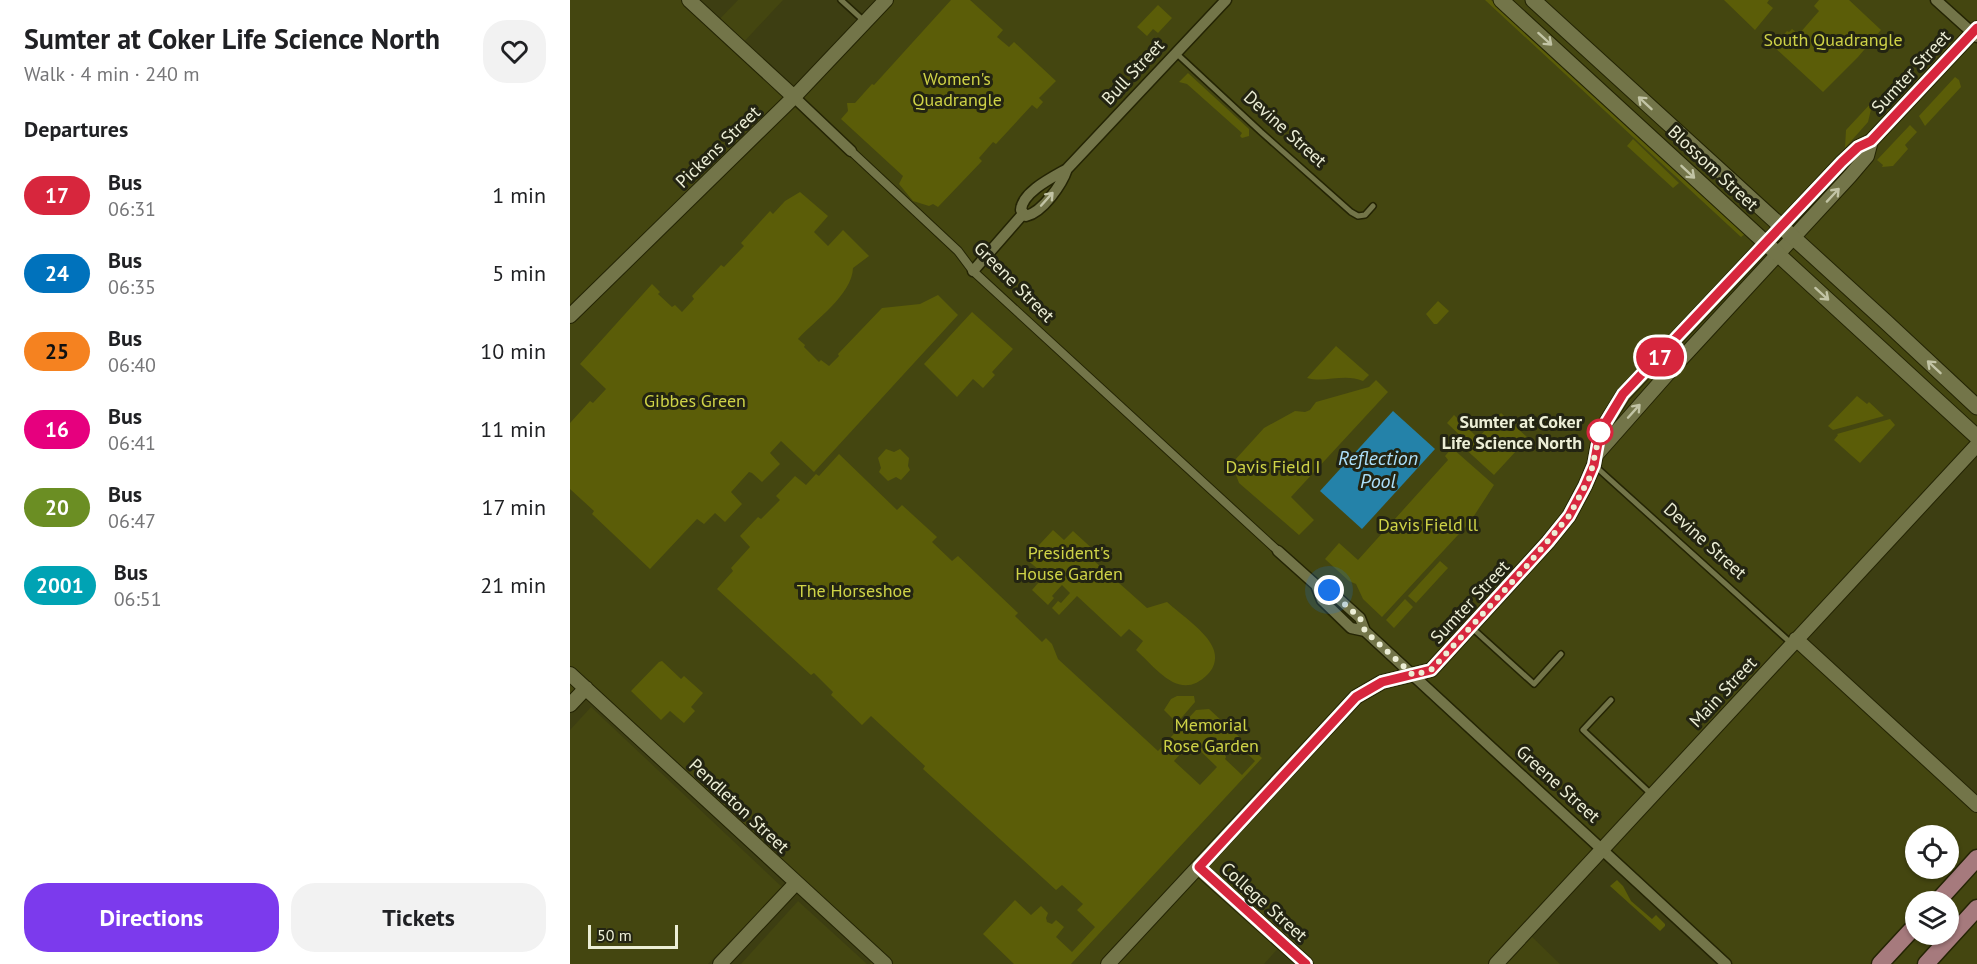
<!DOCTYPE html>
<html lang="en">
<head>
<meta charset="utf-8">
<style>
	:root { --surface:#fff; --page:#f2f2f2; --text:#202124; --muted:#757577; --accent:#7c3aed }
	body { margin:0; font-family:"PT Sans",sans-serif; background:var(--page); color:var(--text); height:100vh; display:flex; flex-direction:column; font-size:22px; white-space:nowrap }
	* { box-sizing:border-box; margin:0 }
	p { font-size:20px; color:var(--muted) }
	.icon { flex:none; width:33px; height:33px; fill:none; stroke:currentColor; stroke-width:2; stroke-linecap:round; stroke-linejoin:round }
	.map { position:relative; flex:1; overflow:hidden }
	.side { display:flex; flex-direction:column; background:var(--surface); width:570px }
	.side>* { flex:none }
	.badge { padding:0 12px; border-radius:20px; font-size:21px; line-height:39px }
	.tools { position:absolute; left:1335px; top:825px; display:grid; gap:12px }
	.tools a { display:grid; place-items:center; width:54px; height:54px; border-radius:50%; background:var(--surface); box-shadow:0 2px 4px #0004; font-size:30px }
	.scale { position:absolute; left:18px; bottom:15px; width:90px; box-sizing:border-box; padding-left:6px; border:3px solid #eceed6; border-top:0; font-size:16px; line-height:21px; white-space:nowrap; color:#eceed6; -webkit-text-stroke:4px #232412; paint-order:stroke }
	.you { position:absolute; width:30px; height:30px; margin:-15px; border:4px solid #fff; border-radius:50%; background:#1a73e8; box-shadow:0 0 0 9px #1a73e833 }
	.map>.badge { position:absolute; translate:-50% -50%; box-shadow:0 0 0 3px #fff }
	h2 { padding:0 24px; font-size:22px; line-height:54px }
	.round { display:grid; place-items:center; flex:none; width:63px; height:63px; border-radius:24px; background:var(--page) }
	.head { display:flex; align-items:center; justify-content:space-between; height:102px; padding:0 24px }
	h1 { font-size:28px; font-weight:800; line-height:45px }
	.button { display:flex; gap:12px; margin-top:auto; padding:12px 24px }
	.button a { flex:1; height:69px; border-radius:24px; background:var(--accent); color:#fff; font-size:24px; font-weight:800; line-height:69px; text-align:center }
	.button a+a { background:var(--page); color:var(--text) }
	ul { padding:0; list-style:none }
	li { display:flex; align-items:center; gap:18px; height:78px; padding:0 24px }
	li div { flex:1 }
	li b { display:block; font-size:22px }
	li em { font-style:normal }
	li .badge { min-width:66px; font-weight:700; text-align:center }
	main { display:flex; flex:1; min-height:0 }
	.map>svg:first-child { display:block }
	.built { fill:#444610; fill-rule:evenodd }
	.green { fill:#5b5d08; fill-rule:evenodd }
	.water { fill:#2482a9 }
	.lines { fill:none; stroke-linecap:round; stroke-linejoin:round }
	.service-casing { stroke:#242404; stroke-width:8 }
	.pedestrian-casing { stroke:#242404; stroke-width:10 }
	.minor-casing { stroke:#242404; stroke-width:13 }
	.tertiary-casing { stroke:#242404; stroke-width:16 }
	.secondary-casing { stroke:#242404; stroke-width:17 }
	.primary-casing { stroke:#242404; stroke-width:19 }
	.service { stroke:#737549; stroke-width:5 }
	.pedestrian { stroke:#737549; stroke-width:8 }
	.minor { stroke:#737549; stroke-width:10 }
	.tertiary { stroke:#737549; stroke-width:14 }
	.secondary { stroke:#737549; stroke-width:15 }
	.primary { stroke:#a67a7d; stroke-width:16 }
	.oneway { stroke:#c2c4a5 }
	.line-casing { stroke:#fff; stroke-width:14 }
	.line { stroke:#d7263d; stroke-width:9 }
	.walk { stroke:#eceed6; stroke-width:6; stroke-dasharray:0 10.8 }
	.stop-dot { fill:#fff; stroke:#d7263d; stroke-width:3 }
	.labels { text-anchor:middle; stroke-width:6; stroke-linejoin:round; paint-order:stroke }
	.park-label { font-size:18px; fill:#cfd347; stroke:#232412 }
	.street-label { font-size:18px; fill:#eceed6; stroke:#232412 }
	.stop-label { font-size:18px; font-weight:bold; fill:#eceed6; stroke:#232412; text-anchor:end }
	.water-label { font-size:20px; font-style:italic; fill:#acdef8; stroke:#232412 }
</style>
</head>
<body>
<main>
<section class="side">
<div class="head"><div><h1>Sumter at Coker Life Science North</h1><p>Walk · 4 min · 240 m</p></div><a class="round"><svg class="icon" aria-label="heart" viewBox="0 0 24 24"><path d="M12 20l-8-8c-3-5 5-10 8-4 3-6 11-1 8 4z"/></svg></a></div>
<h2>Departures</h2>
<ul>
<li><span class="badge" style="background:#d7263d;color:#fff">17</span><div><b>Bus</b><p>06:31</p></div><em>1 min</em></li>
<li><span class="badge" style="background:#0072bc;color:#fff">24</span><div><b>Bus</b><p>06:35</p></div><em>5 min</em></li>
<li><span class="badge" style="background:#f58220;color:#111">25</span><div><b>Bus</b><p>06:40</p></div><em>10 min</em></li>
<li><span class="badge" style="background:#e6007e;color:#fff">16</span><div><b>Bus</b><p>06:41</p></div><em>11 min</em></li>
<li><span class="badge" style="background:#6b8e23;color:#fff">20</span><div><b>Bus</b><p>06:47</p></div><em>17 min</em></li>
<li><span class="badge" style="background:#00a3b4;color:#fff">2001</span><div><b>Bus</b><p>06:51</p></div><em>21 min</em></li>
</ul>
<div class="button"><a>Directions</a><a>Tickets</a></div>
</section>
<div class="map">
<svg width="1407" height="964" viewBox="0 0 1407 964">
	<rect width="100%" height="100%" fill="#3d3e12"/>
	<!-- built -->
	<path class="built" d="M0 0H119L145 24 168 0H213L170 46 225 98 315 0H1407V443L1225 639 1407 809V964H1153L1033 855 959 934 990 964H735L713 943 694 964H300L309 954 13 683 0 697ZM1346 836H1378V868H1346ZM1346 902H1378V934H1346Z
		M21 707 212 887 138 964H0V730Z
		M228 901 297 964H171Z"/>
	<!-- green -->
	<path class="green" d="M381 0H400L433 30 427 37 439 47 444 42 486 81 469 98 473 102 467 109 462 105 426 144 423 142 409 158 412 161 368 207 363 204 359 206 343 201 329 184 333 176 271 119 278 111 277 103H285L302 84 304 85Z
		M915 0H921L973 48 972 50H975L1175 234 1171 237Z
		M1154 0H1199L1197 3 1203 8 1185 30Z
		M1249 0H1279L1311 30 1288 57 1253 92 1203 46 1217 31 1219 32 1222 29 1229 34 1249 11 1244 6Z
		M588 5 602 18 588 33 583 29 577 36 567 27Z
		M618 73 679 129V136L672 138 670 136 672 133 617 84 609 82Z
		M1385 77 1389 80 1391 87 1355 126 1349 116Z
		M1303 101 1298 122 1275 148 1276 130Z
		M1340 125 1347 132 1335 145 1338 149 1323 166 1312 167 1313 165 1307 160Z
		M1063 139 1109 183 1103 188 1057 146Z
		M230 192 258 216 244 232 258 246 273 230 299 256 283 268C282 295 245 320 228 339L235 345 234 347 249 362 251 360 259 366 269 356 268 354 312 308 350 304 368 295 388 315 244 472 211 441 200 453 210 464 192 482 182 473 179 472 161 492 172 504 155 522 145 513 134 524 127 519 80 569 22 514 24 511 0 489V423L20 401 23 403 36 389 10 364 82 284 90 292 88 294 102 307 105 305 112 312 124 299 122 296 151 265 154 267 174 246 171 243 200 211 203 214 215 201Z
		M868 301 879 311 867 324H864L856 314Z
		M402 312 443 349 422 372 425 375 413 388 403 379 387 397 354 364Z
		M766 346 799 375 793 381C775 373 755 383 737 378Z
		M806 380 818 392 721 497 744 520 729 535 669 483 664 470V461L694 428 725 411 735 412 740 410 746 402 799 387Z
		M1287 396 1297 404 1299 402 1314 416 1263 430 1258 426Z
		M931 413 958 438 924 475 892 446 896 441 877 423 884 415 908 438Z
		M1320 419 1325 425 1290 463 1264 440 1268 435 1267 434Z
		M882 448 924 485 900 522 812 617 793 599 786 584 779 581 755 559 769 543 788 560 878 460 875 456Z
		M316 449 324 452 330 449 339 458 338 466 340 470 331 480 326 477 318 481 309 472 311 468 308 458Z
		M269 454 327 510 332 505 367 537 362 542 382 561 388 556 448 613 445 616 472 642 476 638 482 644 488 659 588 751 626 710 639 709 692 758 501 964H444L413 934 445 900 461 915 471 906 478 913 476 918 477 922 482 924 486 920 494 927 486 937 502 952 525 927 507 910 513 904 492 885 486 890 353 769 355 766 301 716 292 725 261 695 263 692 244 673 241 675 147 589 163 571 161 568 180 547 170 536 188 517 191 519 210 500 206 496 225 476 236 485 246 474 249 476ZM621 742 647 767 630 785 604 761ZM669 746 685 761 672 775 655 759 656 757 655 755 662 748 665 750Z
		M483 530 494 540 503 531 527 553 522 559 577 608 597 602C610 614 637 632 643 648 647 657 645 667 638 674 610 703 587 669 566 650L573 641 559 629 551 637 507 596 489 615 482 608 488 601 491 603 500 593 492 585 482 596 484 598 478 605 462 590 475 575 456 559Z
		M870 561 878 568 846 603 838 596Z
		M835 599 843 607 824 628 816 620Z
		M92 661 111 679 114 676 133 693 121 707 125 711 114 723 100 711 91 720 61 691 89 662Z
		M607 696H624L625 702 607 723 594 710 601 699Z
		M1047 880 1053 886 1061 901 1082 919 1086 915 1095 924V926L1090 931 1040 886Z"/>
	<!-- water -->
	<path class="water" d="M823 411 865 449 792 529 750 491Z"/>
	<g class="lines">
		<!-- service casing -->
		<g class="service-casing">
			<path id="service" d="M271 0 294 21
				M606 53 691 132 781 212 788 216 795 215 803 206
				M1025 466 1221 643
				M901 627 964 684 991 654
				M1041 700 1013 730 1081 794"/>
		</g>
		<!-- pedestrian casing -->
		<g class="pedestrian-casing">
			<path id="pedestrian" d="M281 151 388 251 403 271 708 551"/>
		</g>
		<!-- minor casing -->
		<g class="minor-casing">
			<path id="minor" d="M1366 0 1407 37
				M224 97 281 151
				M497 169C492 184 473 212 456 216L451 210C452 192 483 177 497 169L656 0
				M403 271 453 214
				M708 551 746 585 759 590 790 618 795 631 1156 964
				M746 585 752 600 781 628 795 631"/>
		</g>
		<!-- tertiary casing -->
		<g class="tertiary-casing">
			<path id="tertiary" d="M119 0 224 97
				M0 316 224 97 316 0
				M1026 455 1101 370 1280 176 1297 156 1301 141
				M1226 639 1407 805
				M0 674 315 964
				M0 705 16 688
				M629 868 736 964
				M150 964 226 883
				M538 964 786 697 812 682 861 670 978 542 999 516 1015 486 1024 465 1030 432 1053 395 1272 162 1288 147 1301 141 1407 28
				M926 964 1407 445"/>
		</g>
		<!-- secondary casing -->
		<g class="secondary-casing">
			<path id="secondary" d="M931 0 1407 437
				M963 0 1316 322 1407 407"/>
		</g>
		<!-- primary casing -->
		<g class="primary-casing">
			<path id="primary" d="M1367 902 1407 858
				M1310 964 1346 925
				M1356 964 1407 908"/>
		</g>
		<!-- service -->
		<use href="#service" class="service"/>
		<!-- pedestrian -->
		<use href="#pedestrian" class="pedestrian"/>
		<!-- minor -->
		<use href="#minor" class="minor"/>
		<!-- tertiary -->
		<use href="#tertiary" class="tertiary"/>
		<!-- secondary -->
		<use href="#secondary" class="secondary"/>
		<!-- primary -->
		<use href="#primary" class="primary"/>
	</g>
	<!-- one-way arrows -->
	<defs><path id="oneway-shaft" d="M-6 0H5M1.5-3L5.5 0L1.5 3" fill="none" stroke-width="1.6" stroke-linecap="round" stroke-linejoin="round" transform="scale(1.5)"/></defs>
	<g class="oneway">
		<use href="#oneway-shaft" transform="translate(975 39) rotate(42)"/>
		<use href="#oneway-shaft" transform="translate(1075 103) rotate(-137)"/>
		<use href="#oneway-shaft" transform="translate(1118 172) rotate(43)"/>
		<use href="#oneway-shaft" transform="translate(1263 195) rotate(-47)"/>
		<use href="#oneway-shaft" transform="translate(477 199) rotate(-48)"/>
		<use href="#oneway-shaft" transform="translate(1252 294) rotate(42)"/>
		<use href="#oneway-shaft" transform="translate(1364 367) rotate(-137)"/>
		<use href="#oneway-shaft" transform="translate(1064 411) rotate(-48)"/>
	</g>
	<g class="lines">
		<!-- line casing -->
		<g class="line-casing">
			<path id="line" d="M736 964 629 867 786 697 812 682 861 670 978 542 999 516 1015 486 1024 465 1030 432 1053 394 1272 162 1288 147 1301 141 1407 28"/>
		</g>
		<!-- line -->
		<use href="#line" class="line"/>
		<!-- walk -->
		<path class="walk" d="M759 590 790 618 795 631 843 675 861 670 955 568 999 516 1020 477 1030 432"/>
	</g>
	<!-- markers -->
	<circle class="stop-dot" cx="1030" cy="432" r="12"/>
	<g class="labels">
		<!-- park labels -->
		<g class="park-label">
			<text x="1263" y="46">South Quadrangle</text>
			<text x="387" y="85">Women's<tspan x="387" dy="21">Quadrangle</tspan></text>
			<text x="125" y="407">Gibbes Green</text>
			<text x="703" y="473">Davis Field I</text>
			<text x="858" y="531">Davis Field ll</text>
			<text x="499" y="559">President's<tspan x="499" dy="21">House Garden</tspan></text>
			<text x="284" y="597">The Horseshoe</text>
			<text x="641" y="731">Memorial<tspan x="641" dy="21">Rose Garden</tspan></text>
		</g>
		<!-- street labels -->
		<g class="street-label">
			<text transform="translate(563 72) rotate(-47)" y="6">Bull Street</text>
			<text transform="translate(1341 72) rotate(-47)" y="6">Sumter Street</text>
			<text transform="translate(715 129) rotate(42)" y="6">Devine Street</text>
			<text transform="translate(148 147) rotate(-44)" y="6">Pickens Street</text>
			<text transform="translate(1143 168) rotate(43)" y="6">Blossom Street</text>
			<text transform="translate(444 282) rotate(45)" y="6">Greene Street</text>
			<text transform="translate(1135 541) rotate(42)" y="6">Devine Street</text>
			<text transform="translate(900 602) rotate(-47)" y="6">Sumter Street</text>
			<text transform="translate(1153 692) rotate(-47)" y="6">Main Street</text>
			<text transform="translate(988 784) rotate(42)" y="6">Greene Street</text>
			<text transform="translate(169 806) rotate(43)" y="6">Pendleton Street</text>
			<text transform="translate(694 902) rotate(42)" y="6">College Street</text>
		</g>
		<!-- stop labels -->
		<g class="stop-label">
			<text x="1012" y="428">Sumter at Coker<tspan x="1012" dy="21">Life Science North</tspan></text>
		</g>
		<!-- water labels -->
		<g class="water-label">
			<text x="808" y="465">Reflection<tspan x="808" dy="23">Pool</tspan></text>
		</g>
	</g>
</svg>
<div class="tools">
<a><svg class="icon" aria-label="locate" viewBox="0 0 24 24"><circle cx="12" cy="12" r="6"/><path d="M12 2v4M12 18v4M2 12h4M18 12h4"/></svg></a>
<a><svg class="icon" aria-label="layers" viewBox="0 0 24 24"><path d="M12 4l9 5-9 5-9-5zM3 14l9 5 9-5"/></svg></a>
</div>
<div class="scale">50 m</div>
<div class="you" style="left:759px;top:590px"></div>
<b class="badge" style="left:1090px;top:357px;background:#d7263d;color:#fff">17</b>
</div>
</main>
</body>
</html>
